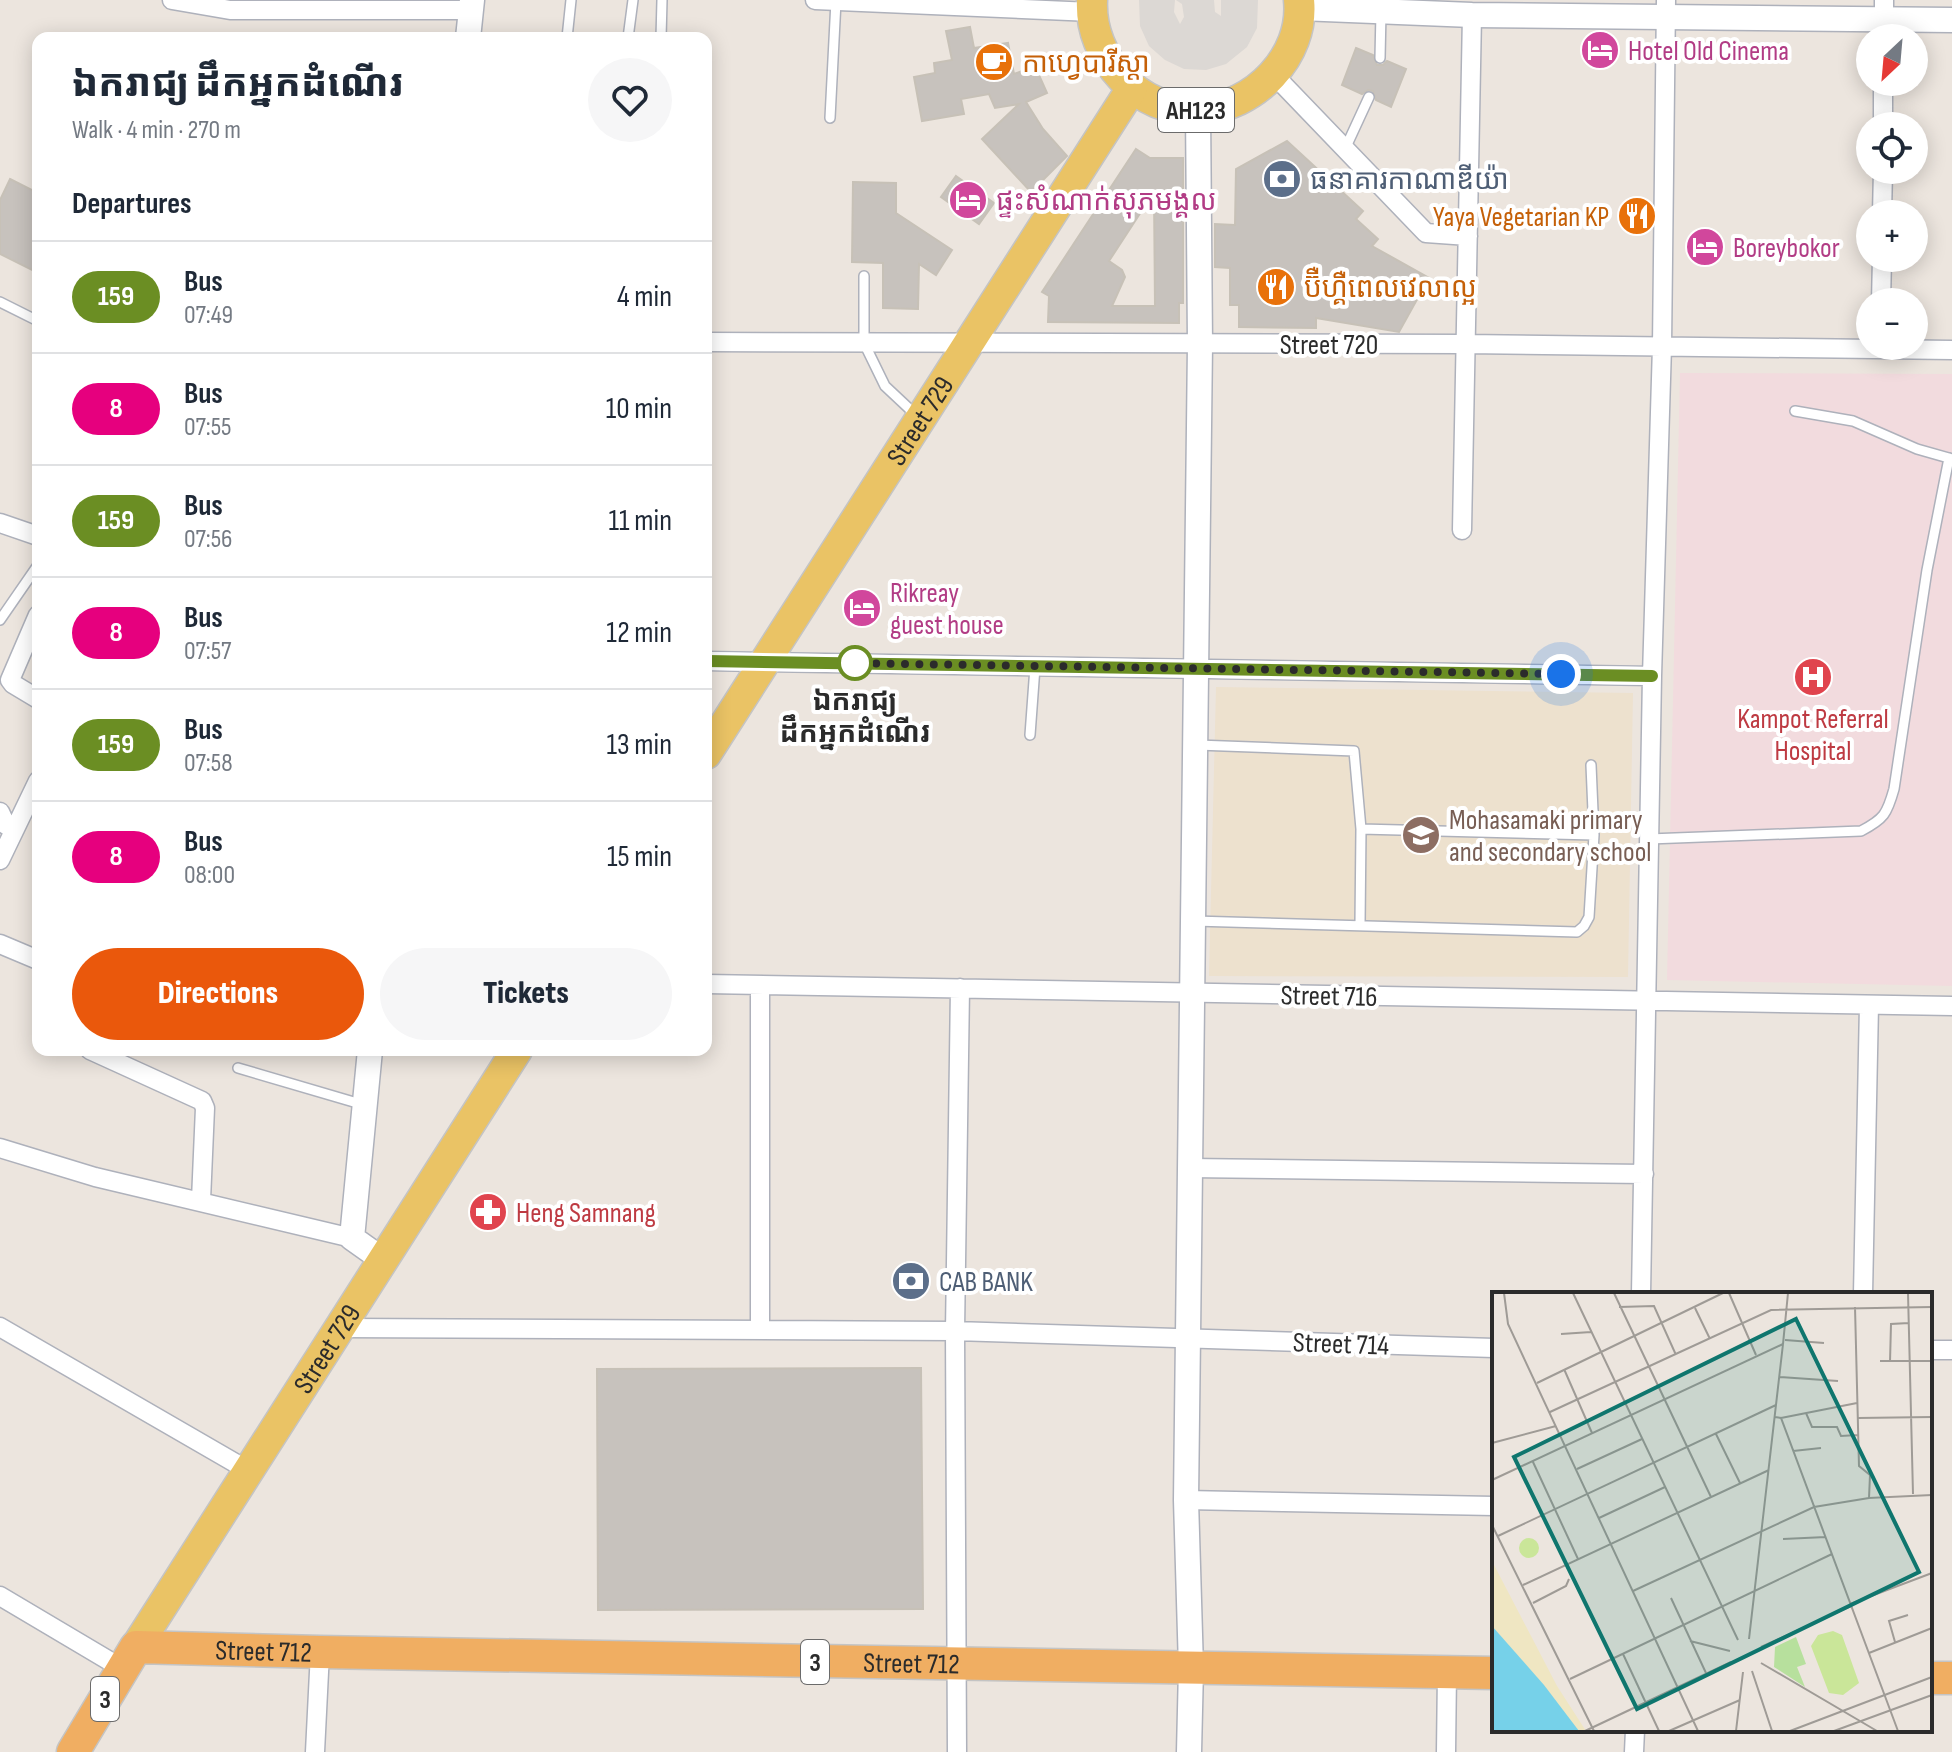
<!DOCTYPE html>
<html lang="en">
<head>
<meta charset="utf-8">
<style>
	:root { --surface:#fff; --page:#f6f6f7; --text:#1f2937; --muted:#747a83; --line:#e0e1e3; --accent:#ea580c }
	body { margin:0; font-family:"Sofia Sans Condensed","Noto Sans Khmer",sans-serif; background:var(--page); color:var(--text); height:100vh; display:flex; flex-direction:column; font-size:30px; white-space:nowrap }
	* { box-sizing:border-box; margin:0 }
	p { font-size:26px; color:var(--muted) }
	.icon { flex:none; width:44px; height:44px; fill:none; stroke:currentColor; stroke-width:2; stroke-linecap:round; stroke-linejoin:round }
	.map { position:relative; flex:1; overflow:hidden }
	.panel { position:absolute; left:32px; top:32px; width:680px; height:1024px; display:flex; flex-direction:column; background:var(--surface); border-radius:16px; box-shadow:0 4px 20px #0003 }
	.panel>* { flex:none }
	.badge { padding:0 16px; border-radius:26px; font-size:28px; line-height:52px }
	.needle { width:52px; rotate:206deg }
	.fabs { position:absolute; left:1856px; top:24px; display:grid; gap:16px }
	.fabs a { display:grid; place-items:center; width:72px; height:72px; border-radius:50%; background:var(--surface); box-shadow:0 4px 20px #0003; font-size:40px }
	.you { position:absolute; width:40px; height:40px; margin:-20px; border:6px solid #fff; border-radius:50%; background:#1a73e8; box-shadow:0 0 0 12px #1a73e833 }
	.map>.badge { position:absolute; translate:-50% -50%; box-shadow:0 0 0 4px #fff }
	h2 { padding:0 40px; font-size:30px; line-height:72px }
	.round { display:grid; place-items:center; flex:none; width:84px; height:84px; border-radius:42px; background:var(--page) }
	.headline { display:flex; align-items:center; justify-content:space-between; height:136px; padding:0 40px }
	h1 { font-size:38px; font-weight:800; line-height:60px }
	.primary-button { display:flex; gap:16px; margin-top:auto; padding:16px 40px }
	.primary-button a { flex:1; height:92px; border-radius:48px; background:var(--accent); color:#fff; font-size:32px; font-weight:800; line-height:92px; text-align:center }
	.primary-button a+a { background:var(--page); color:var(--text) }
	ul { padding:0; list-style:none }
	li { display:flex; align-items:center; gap:24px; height:112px; padding:0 40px; border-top:2px solid var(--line) }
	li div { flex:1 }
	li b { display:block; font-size:30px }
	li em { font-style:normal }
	li .badge { min-width:88px; font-weight:700; text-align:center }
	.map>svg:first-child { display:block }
	.education { fill:#ede1ce }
	.medical { fill:#f2dbde }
	.plaza { fill:#dcd8d4 }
	.building { fill:#c7c2bd; stroke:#c7c1b7; stroke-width:2; fill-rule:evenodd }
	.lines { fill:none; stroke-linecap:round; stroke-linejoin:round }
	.service-casing { stroke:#aeb1bb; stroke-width:12 }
	.minor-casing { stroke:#aeb1bb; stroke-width:21 }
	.tertiary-casing { stroke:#aeb1bb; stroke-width:27 }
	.primary-casing { stroke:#c4c4c4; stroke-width:33 }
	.trunk-casing { stroke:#c4c4c4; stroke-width:35 }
	.service { stroke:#fff; stroke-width:9 }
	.minor { stroke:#fff; stroke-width:18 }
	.tertiary { stroke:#fff; stroke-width:24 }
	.primary { stroke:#eac365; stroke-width:30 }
	.trunk { stroke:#f0ae62; stroke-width:32 }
	.line-casing { stroke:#fff; stroke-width:18 }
	.line { stroke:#6b8e23; stroke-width:12 }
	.walk { stroke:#2b2b2b; stroke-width:8; stroke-dasharray:0 14.4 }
	.stop-dot { fill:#fff; stroke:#6b8e23; stroke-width:4 }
	.labels { text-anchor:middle; stroke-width:8; stroke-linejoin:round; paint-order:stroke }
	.shield { fill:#fff; stroke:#6b6b6b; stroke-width:2 }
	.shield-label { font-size:26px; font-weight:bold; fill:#2b2b2b }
	.hotel-label { font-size:28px; fill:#b23c85; stroke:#fff; text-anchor:start }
	.food-label { font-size:28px; fill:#c56008; stroke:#fff; text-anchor:start }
	.service-label { font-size:28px; fill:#4e5e75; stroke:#fff; text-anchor:start }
	.street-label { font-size:28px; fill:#2b2b2b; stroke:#fff }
	.stop-label { font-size:28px; font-weight:bold; fill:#2b2b2b; stroke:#fff }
	.health-label { font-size:28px; fill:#be3a42; stroke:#fff }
	.education-label { font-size:28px; fill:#785e54; stroke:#fff; text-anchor:start }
	.inset-road { fill:none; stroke:#9f9b96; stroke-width:2 }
	.view { fill:#0f766e; fill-opacity:0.15; stroke:#0f766e; stroke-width:4 }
	.inset-edge { fill:none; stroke:#2b2b2b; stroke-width:4 }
</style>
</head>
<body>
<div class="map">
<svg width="1952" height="1752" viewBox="0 0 1952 1752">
	<rect width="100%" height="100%" fill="#ece5de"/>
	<!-- education -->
	<path class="education" d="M1216 687 1633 693 1628 977 1209 976Z"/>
	<!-- medical -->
	<path class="medical" d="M1680 373 1952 374V986L1667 980Z"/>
	<!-- plaza -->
	<path class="plaza" d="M1139 0H1175L1174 12 1180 24 1184 17 1182 4 1176 0H1214L1215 12 1221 16V0H1258L1257 28 1247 47 1226 64 1206 70 1184 69 1165 60 1149 46 1140 26Z"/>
	<!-- building -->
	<path class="building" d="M970 27 974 48 1008 43 1014 74 1035 66 1047 93 1026 102 1043 129 1067 156 1031 192 982 139 1019 104 995 108 989 94 961 99 964 114 922 121 914 77 935 73 934 63 952 60 946 31Z
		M1356 48 1373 55 1377 65H1383L1387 61 1406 69 1391 107 1376 100 1373 91 1368 90 1362 94 1342 85Z
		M1287 141 1363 211 1356 219 1378 239 1372 246 1429 278 1399 332 1316 318V328L1239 327V305H1230V268L1215 267V224L1235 225 1236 169Z
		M1136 149 1150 158H1183V303H1179V323L1048 322 1049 296 1042 292ZM1154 192 1155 306H1112L1125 277 1122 270 1109 261Z
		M956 176 994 203 979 224 941 197Z
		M10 179 38 193V273L0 254V200Z
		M853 182 896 183V213L952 250 936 275 919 264 918 309 883 308V263L852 262Z
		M921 1368 923 1609 598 1610 597 1369Z"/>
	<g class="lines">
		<!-- service casing -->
		<g class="service-casing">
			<path id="service" d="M567 38 571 0
				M628 38 633 0
				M661 38 662 0
				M1380 58 1381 12
				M830 118 836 1
				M1345 149 1369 97
				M864 276V343L885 386 917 416
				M0 302 38 321
				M1795 411 1853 421 1917 449 1952 459
				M0 620 38 565
				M1030 735 1035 667
				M1197 745 1354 751 1361 829 1360 924
				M1361 829 1594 835
				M1649 839 1861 831C1884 819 1887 814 1894 789L1927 570 1949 458
				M1194 921 1577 932 1584 926 1589 917 1594 835 1591 765
				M238 1068 364 1105"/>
		</g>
		<!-- minor casing -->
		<g class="minor-casing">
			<path id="minor" d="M172 0 230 10H471
				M815 0 1092 12
				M1884 38V0
				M1274 75 1426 233 1468 236
				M1883 126V82
				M1882 214 1883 170
				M1881 302 1882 258
				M706 342 1465 344 1952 350
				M0 523 38 536
				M1462 530 1472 15
				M38 615 10 680 13 684 38 699
				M706 661 1652 676
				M0 812 6 825 15 829
				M0 860 38 781
				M0 944 38 960
				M706 984 1952 1006
				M90 1050 202 1101 205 1108 201 1200
				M0 1148 95 1177 352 1238
				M1189 1168 1644 1174
				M1641 1294 1652 676 1662 346 1666 0
				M1863 1294 1869 1005
				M0 1327 249 1471
				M340 1328 955 1331 1494 1348
				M760 1329V985
				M1930 1350H1952
				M1186 1500 1494 1506
				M0 1596 123 1669
				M315 1752 320 1652
				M957 1752 955 1331 960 988
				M1446 1752 1447 1672
				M1634 1752 1635 1730"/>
		</g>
		<!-- tertiary casing -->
		<g class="tertiary-casing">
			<path id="tertiary" d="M1300 8 1472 15 1952 20
				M468 38 472 0
				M370 1050 352 1238 383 1260
				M1189 1752 1191 1668 1186 1500 1200 344 1198 111"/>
		</g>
		<!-- primary casing -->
		<g class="primary-casing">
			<g id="primary">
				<path d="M1092 0C1089 58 1139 113 1199 110 1254 108 1305 56 1299 0"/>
				<path id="s1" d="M706 754 1132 88"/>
				<path id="s2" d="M136 1647 517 1050"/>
			</g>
		</g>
		<!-- trunk casing -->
		<g class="trunk-casing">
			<g id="trunk">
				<path d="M1930 1678H1952"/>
				<path id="s3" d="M73 1752 136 1647 320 1652 1494 1673"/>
			</g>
		</g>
		<!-- service -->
		<use href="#service" class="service"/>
		<!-- minor -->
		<use href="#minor" class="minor"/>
		<!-- tertiary -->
		<use href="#tertiary" class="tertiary"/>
		<!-- primary -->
		<use href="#primary" class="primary"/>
		<!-- trunk -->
		<use href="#trunk" class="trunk"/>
	</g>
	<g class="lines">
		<!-- line casing -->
		<g class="line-casing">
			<path id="line" d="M706 661 1652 676"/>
		</g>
		<!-- line -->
		<use href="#line" class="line"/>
		<!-- walk -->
		<path class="walk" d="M855 663H844L1561 674"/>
	</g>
	<!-- icons -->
	<defs>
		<g id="hotel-disc" transform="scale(2)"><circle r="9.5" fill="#d1479c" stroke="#fff"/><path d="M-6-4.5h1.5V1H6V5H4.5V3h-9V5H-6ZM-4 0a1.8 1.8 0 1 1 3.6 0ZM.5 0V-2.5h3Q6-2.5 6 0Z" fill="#fff"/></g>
		<g id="cafe-disc" transform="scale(2)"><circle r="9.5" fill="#e8710a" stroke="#fff"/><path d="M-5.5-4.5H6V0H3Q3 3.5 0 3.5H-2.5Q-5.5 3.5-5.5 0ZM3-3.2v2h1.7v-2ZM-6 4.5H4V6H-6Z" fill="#fff"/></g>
		<g id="bank-disc" transform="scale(2)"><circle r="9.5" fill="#5c6f8a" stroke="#fff"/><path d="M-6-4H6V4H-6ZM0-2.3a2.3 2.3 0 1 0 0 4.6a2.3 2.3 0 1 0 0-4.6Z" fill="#fff"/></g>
		<g id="restaurant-disc" transform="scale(2)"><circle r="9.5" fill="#e8710a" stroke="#fff"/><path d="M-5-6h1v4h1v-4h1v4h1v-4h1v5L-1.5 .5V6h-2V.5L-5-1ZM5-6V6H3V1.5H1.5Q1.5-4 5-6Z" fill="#fff"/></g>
		<g id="hospital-disc" transform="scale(2)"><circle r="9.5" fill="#e0444e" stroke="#fff"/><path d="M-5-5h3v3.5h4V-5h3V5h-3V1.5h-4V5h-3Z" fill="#fff"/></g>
		<g id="school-disc" transform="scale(2)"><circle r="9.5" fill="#8d6e63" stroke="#fff"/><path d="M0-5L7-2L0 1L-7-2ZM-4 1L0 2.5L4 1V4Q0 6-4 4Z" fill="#fff"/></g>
		<g id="pharmacy-disc" transform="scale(2)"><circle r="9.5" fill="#e0444e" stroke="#fff"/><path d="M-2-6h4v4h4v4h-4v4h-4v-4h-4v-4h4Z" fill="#fff"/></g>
	</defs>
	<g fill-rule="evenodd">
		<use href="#hotel-disc" x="1600" y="50"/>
		<use href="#cafe-disc" x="994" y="62"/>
		<use href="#bank-disc" x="1282" y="179"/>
		<use href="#hotel-disc" x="968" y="200"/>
		<use href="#restaurant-disc" x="1637" y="216"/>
		<use href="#hotel-disc" x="1705" y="247"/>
		<use href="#restaurant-disc" x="1276" y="287"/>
		<use href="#hotel-disc" x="862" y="608"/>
		<use href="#hospital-disc" x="1813" y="677"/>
		<use href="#school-disc" x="1421" y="835"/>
		<use href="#pharmacy-disc" x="488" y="1212"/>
		<use href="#bank-disc" x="911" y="1281"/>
	</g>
	<!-- markers -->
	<circle class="stop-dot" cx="855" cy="663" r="16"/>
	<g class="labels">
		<!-- shield labels -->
		<g class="shield">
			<rect x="1158" y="88" width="76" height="44" rx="6"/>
			<rect x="801" y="1640" width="28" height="44" rx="6"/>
			<rect x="91" y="1677" width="28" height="44" rx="6"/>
		</g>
		<g class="shield-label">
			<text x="1196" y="119">AH123</text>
			<text x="815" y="1671">3</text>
			<text x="105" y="1708">3</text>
		</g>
		<!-- hotel labels -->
		<g class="hotel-label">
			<text x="1628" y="60">Hotel Old Cinema</text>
			<text x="996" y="210">ផ្ទះសំណាក់សុភមង្គល</text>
			<text x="1733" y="257">Boreybokor</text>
			<text x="890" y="602">Rikreay<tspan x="890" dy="32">guest house</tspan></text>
		</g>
		<!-- food labels -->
		<g class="food-label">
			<text x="1022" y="72">កាហ្វេបារីស្តា</text>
			<text x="1609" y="226" text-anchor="end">Yaya Vegetarian KP</text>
			<text x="1304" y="297">ប៊ឺហ្គឺពេលវេលាល្អ</text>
		</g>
		<!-- service labels -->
		<g class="service-label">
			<text x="1310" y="189">ធនាគារកាណាឌីយ៉ា</text>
			<text x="939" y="1291">CAB BANK</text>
		</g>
		<!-- street labels -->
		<g class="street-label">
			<text x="1329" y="354">Street 720</text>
			<text dy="10" stroke="none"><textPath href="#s1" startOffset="396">Street 729</textPath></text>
			<text transform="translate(1329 995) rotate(1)" y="10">Street 716</text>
			<text transform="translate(1341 1343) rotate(2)" y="10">Street 714</text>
			<text dy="10" stroke="none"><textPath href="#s2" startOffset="354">Street 729</textPath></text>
			<text dy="10" stroke="none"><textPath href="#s3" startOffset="250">Street 712</textPath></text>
			<text dy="10" stroke="none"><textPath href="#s3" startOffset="898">Street 712</textPath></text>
		</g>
		<!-- stop labels -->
		<g class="stop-label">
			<text x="855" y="710">ឯករាជ្យ<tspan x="855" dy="32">ដឹកអ្នកដំណើរ</tspan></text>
		</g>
		<!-- health labels -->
		<g class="health-label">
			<text x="1813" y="728">Kampot Referral<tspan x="1813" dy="32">Hospital</tspan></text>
			<text x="516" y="1222" text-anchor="start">Heng Samnang</text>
		</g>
		<!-- education labels -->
		<g class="education-label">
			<text x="1449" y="829">Mohasamaki primary<tspan x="1449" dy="32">and secondary school</tspan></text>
		</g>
	</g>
	<!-- overview -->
	<g transform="translate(1492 1292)">
		<rect width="440" height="440" fill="#ece5de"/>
		<path d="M304 345 314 372 305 375 313 395 282 375 283 355Z" fill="#b7e09d"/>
		<path d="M0 269 65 394 94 439 86 438 0 334Z" fill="#efe6c2"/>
		<path d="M27 256a10 10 0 1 1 20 0a10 10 0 1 1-20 0ZM341 339 350 343 367 391 351 403 337 401 319 354 326 343Z" fill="#cae699"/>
		<path d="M0 334 52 393 87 439H0Z" fill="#76d1e9"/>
		<path class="inset-road" d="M12 1 16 32 206 439M81 1 246 348M122 1 219 205M237 1 264 63M416 1 421 202M127 15 162 14 184 63M363 15 367 174 378 183 377 206 440 203M203 16 218 47M69 42 99 40M293 48 332 51M388 69H440M398 70 399 32 417 31M72 77 100 141M288 85 346 89M45 91 231 1M58 120 279 18 440 15M314 121 320 135H345L349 144 366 143M283 125 289 126 406 439M289 126 365 111M366 126 440 125M224 142 248 191M0 151 64 134M301 159 329 156M41 170 86 267M85 177 150 147M0 188 291 52 296 1M107 226 173 195M0 233 102 439M6 244 284 113M291 247 334 245M31 293 277 178M141 299 322 215 377 206M179 306 214 381M41 311 74 294 77 287M358 312 440 281M257 347 291 52M198 349 238 359M403 350 397 329 416 323M269 355 359 314M377 361 440 336M131 362 167 439M269 371 385 439M260 379 280 439M78 387 340 262M93 439 239 370M177 439 248 408M244 439 251 380M298 439 440 385M342 439 440 403"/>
		<path class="view" d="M304 27 427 280 145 417 22 165Z"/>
		<rect width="440" height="440" class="inset-edge"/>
	</g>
</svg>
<div class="fabs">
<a><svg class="needle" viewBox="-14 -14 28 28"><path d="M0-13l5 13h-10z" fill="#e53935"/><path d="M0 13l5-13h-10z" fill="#747a83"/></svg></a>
<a><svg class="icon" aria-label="locate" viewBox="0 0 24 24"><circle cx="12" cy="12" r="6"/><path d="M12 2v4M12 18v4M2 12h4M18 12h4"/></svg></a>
<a>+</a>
<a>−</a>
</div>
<div class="you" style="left:1561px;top:674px"></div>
<section class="panel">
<div class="headline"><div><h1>ឯករាជ្យ ដឹកអ្នកដំណើរ</h1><p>Walk · 4 min · 270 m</p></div><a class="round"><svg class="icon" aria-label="heart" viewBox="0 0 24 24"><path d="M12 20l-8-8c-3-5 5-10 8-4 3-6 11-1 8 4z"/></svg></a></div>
<h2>Departures</h2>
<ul>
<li><span class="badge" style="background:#6b8e23;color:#fff">159</span><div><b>Bus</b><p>07:49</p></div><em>4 min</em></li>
<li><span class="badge" style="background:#e6007e;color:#fff">8</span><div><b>Bus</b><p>07:55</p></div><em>10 min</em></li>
<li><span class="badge" style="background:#6b8e23;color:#fff">159</span><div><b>Bus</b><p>07:56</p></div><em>11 min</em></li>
<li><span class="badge" style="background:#e6007e;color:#fff">8</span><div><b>Bus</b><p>07:57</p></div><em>12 min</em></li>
<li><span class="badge" style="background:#6b8e23;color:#fff">159</span><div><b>Bus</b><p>07:58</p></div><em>13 min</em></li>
<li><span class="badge" style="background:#e6007e;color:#fff">8</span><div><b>Bus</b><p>08:00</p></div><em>15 min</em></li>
</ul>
<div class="primary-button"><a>Directions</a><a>Tickets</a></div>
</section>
</div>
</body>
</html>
